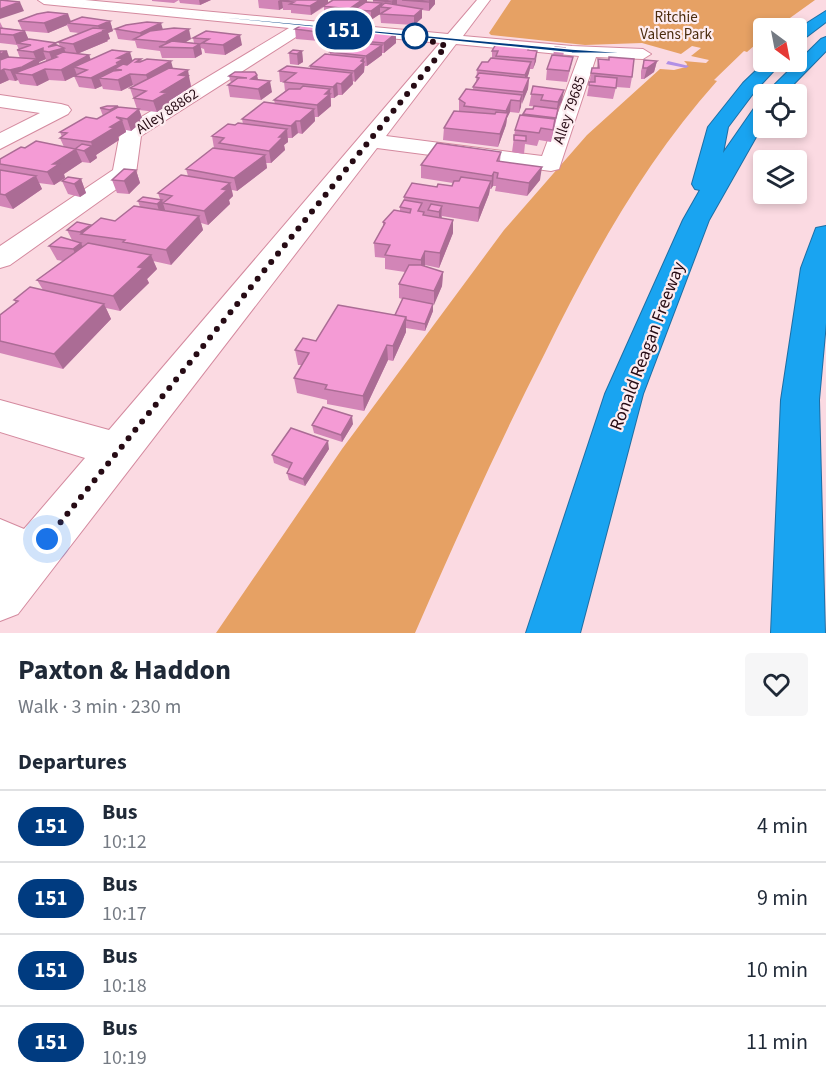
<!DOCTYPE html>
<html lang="en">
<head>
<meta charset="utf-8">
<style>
	:root { --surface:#fff; --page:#f6f6f7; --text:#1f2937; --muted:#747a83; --line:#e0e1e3 }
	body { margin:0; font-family:"Source Sans 3",sans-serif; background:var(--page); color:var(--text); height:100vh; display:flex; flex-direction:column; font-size:22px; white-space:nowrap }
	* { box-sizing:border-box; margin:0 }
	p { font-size:20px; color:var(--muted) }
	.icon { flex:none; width:33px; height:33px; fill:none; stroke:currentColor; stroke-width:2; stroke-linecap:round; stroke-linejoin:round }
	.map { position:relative; height:633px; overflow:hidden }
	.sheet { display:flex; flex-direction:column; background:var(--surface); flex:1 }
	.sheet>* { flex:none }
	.badge { padding:0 12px; border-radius:20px; font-size:21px; line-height:39px }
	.needle { width:39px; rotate:148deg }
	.controls { position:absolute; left:753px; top:18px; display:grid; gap:12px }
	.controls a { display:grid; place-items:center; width:54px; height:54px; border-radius:6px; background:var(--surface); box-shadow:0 3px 9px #0003; font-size:30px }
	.you { position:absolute; width:30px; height:30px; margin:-15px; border:4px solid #fff; border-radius:50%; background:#1a73e8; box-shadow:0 0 0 9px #1a73e833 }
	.map>.badge { position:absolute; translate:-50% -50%; box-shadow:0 0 0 3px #fff }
	h2 { padding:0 18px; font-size:22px; line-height:54px }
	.round { display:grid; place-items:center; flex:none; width:63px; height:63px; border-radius:6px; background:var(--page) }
	.headline { display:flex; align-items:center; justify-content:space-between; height:102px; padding:0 18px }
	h1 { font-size:28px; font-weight:700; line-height:45px }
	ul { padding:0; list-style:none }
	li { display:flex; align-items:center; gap:18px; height:72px; padding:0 18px; border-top:2px solid var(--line) }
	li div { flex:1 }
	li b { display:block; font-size:22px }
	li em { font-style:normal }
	li .badge { min-width:66px; font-weight:700; text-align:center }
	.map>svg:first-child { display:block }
	.green { fill:#e6a164 }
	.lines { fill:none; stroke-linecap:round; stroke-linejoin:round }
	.stream { fill:#b190e6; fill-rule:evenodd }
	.minor-casing { stroke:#d48a9f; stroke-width:2 }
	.highway-casing { stroke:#1e6ea4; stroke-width:2 }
	.minor { fill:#fff; fill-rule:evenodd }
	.highway { fill:#19a4f1; fill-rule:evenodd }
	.wall { fill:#d285b7; fill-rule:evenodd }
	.shaded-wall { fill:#ab6c95 }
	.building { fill:#f49bd5; stroke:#ab6c95; stroke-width:1.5 }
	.line { fill:#003b80; stroke:#fff; stroke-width:1.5 }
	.walk { stroke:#260b14; stroke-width:6; stroke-dasharray:0 10.8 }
	.stop-dot { fill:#fff; stroke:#003b80; stroke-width:3 }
	.labels { text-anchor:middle; stroke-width:4.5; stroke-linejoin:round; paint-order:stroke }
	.far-park-label { font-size:15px; fill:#4b2c0e; stroke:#fdecf0 }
	.far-street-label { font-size:15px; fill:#260b14; stroke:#fdecf0 }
	.street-label { font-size:18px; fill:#260b14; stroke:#fdecf0 }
</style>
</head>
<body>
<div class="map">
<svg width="826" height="633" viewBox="0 0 826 633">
	<rect width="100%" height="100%" fill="#fbdae2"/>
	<!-- green -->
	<path class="green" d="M511 0H815L776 28H764L763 38 747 52 744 51 714 80 717 81C645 161 592 257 545 353 498 445 456 539 415 633H216L342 449 504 230 587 135 660 69 674 70 686 67 687 64 684 61 706 63 709 60 691 56 701 48 692 46 681 54 642 43 585 45 491 35 489 33Z"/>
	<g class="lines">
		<!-- stream -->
		<path class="stream" d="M668 61 689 66 686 68 666 64Z"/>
		<!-- minor casing -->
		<g class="minor-casing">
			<path id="minor" d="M38 0H85L448 34 477 0H490L463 36 572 46 643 49 651 54 643 59 596 57 559 169 551 171 377 148 18 614 0 621V519L24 529 85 458 0 432V400L109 430 440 43 307 30 141 136 136 173 132 178 10 265 0 268V246L113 170 120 133 123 128 289 28 44 4ZM456 44 579 56 542 156 386 136Z
				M0 95 61 104 68 106 71 110 68 114 0 149V133L40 113 0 107Z"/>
		</g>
		<!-- highway casing -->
		<g class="highway-casing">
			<path id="highway" d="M826 11V22L801 41 796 42V30Z
				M826 37V51L784 94H765L821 39Z
				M765 62H782L755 91 728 127 723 153 757 104 764 102V123L709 220 643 394 580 633H526L605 394 683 220 700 190 695 189 692 184 708 127 743 83Z
				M826 226V323L819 400 825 633H771L781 400 801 268 816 228Z"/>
		</g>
		<!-- minor -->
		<use href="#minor" class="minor"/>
		<!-- highway -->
		<use href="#highway" class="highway"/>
	</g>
	<!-- wall -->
	<path class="wall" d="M152 0H211L200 5 180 3 179 0 174 3 152 1Z
		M258 0H328V3L367 0V2L373 3V0H435V4L429 11 422 10V18L414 25 381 23 380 14 371 20 355 19 354 15 350 18 324 15V7L311 15 291 13V10H283V8L279 10 259 8Z
		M68 14 71 21H110L113 31 108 33 110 39 107 40 108 41 77 54 89 55 91 60 132 61 141 59 142 61 173 68 190 81 191 87 169 101 170 104 157 112 139 110 143 121 131 131 126 130V132L118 137 119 140 96 155 97 158 90 163 82 162 64 174 65 178 54 185 39 183 42 189 13 209 0 206V159L25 148 64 147 60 138 62 137 60 132 97 119 103 116 100 108 118 106 119 107 137 109 130 88 136 85H133L121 91 103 89 102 86 95 89 79 87 74 76 77 75 65 81 49 80 37 86 20 84 18 80 15 81 9 80 0 84V51L9 57 20 58 17 50H19L17 45 0 43V22L3 28 22 30 18 21ZM67 25 70 32 79 33 58 42 60 46 28 39 25 31 48 33ZM46 59V61L39 64V62Z
		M325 27 326 36 319 41 296 39 295 29Z
		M115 29H163L191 39 185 42 194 43 193 38 206 31 242 45 225 55 205 53 204 49 201 48 202 54 195 58H162L160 51 137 48 135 41 118 39Z
		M356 30V31L396 43 384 53H382V55L367 66H365L364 72 355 82 353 81V84L342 95H338L334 98H331V106L318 117H315V121L302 134 298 133 292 138H288V142L284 145 285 150 271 163H266L267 168 237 191 232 190 233 196 229 200 230 204 208 225 201 223 203 230 171 265 153 261 157 269 147 279 149 283 120 311 106 308 111 319 63 369 0 353V315L16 303 14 300 43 290 37 280 63 261 57 260 49 246 72 240 67 230 91 225 92 226 115 221 140 207 138 201 160 199 158 193 188 176 186 169 214 148 212 136 235 125 243 124 242 119 275 104 274 100 285 91 284 82H280L279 71 310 68V66L330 55V52L338 45V39Z
		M555 47 565 48 563 56 573 57 567 82 546 80 547 69 553 55Z
		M530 50 536 61 533 69H530L527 78H529L528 89 521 104 519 113 510 112 507 118 506 125 498 147 443 140 444 128 460 111H459V99L473 90V87L476 82 477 70 488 62 492 58V51Z
		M302 51 303 62 298 65 290 64 289 53Z
		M598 59 632 77 630 88 616 87 613 99 587 96 592 68H597Z
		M644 60 657 61 654 72 644 79H641V71Z
		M257 75 258 80 272 92 261 100 230 97 228 85 231 83 229 76Z
		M533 86 562 101 558 109 556 121 551 142 539 140 537 146 525 144 524 154 512 152 515 130 523 114 533 109 540 107 529 106Z
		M501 152 500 161 540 180 527 196 495 191 496 186H493L491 189H490L489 194 478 222 442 216V218L453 220V233L439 268 425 265 424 266 443 272 442 286 433 305V311L425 331 406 328V332L393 361 388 360 364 411 327 404V400L297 393 294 378 302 365H298L295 350 316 341 395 315 402 299 399 298V284L405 272 385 269V258L375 257 374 243 383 227V222L400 211V207L404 201V197L437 187 452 186 453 183 421 178V165Z
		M136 170 140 183 129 194 117 193 112 180Z
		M81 179 86 193 80 197 68 194 62 181Z
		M353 424 342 442 314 433 312 425Z
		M329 449 305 486 289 480 287 473 289 469 274 463 272 455Z"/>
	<!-- shaded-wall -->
	<path class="shaded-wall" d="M199 0H211L200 5Z
		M280 0H295L282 1 283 8 279 10 278 1Z
		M320 0H328V3L311 15 310 6Z
		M362 0H367V5L354 10V15L350 18 349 9Z
		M393 0H397V7L392 11V2Z
		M431 0H435V4L429 11V2Z
		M20 2 24 11 0 19V9Z
		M382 3V7H380V14L371 20V11Z
		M422 9V18L414 25V16Z
		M68 14 71 23H67V25L48 33 44 23Z
		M110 21 113 31 108 33 110 39 107 40 108 41 77 54 73 44 101 33 98 26Z
		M161 23 164 33 142 39 140 33Z
		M325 27 326 36 319 41 318 32Z
		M189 29 191 39 176 48 167 47 166 42Z
		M25 31 29 40 17 43V45L13 35Z
		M396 33V43L384 53V43Z
		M240 35 242 45 225 55 223 45Z
		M56 43 59 50 64 48 68 59 54 56 56 62 53 63 49 52 48 47Z
		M200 44 202 54 195 58 193 48Z
		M382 45V55L367 66 366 56Z
		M43 48V51L46 59 39 62 42 69 15 73 18 80 15 81 10 70 36 59 33 52Z
		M7 51 11 62 0 66V54Z
		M302 51 303 62 298 65 297 54Z
		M537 51 536 61 533 69 535 59Z
		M130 52 133 62 122 70 114 69 117 78H99L102 86 95 89 91 78 117 58Z
		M89 55 93 66 74 67 77 75 65 81 61 70Z
		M364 58V72L355 82 354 71 361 61Z
		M171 61 174 72 150 86 146 75Z
		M657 61 654 72 644 79 647 68Z
		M531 62 529 73 524 86 525 75Z
		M4 69 9 80 0 84V71Z
		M45 69 49 80 37 86 32 75Z
		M188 70 191 87 169 101 170 104 157 112 153 101 179 75Z
		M352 73 353 84 342 95 341 84Z
		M130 74 133 85 121 91 118 80Z
		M257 75 259 86 251 79Z
		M529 78 528 89 522 104 523 92Z
		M270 81 272 92 261 100 258 89Z
		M337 83 338 95 334 98 333 87Z
		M330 89 331 106 318 117 317 105 325 94Z
		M564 90 562 101 556 113 558 102Z
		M522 95 521 107 519 113 520 101Z
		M511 100 510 112 507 118 506 125 498 147 500 134 506 119V111Z
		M139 109 143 121 131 131 127 119Z
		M314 109 315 121 302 134 300 121Z
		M122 120 126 132 118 137 119 140 96 155 97 158 90 163 84 151 92 146 91 142 110 127Z
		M296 121 298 133 292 138 291 126Z
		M287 129 288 142 284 145 285 150 271 163 269 151 279 137Z
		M76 149 82 162 64 174 65 178 54 185 47 172 53 164Z
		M265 155 267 168 237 191 234 178Z
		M542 167 540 180 527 196 529 183Z
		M136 170 140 183 129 194 124 181Z
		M494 172 493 186 491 189 492 176Z
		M36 176 42 189 13 209 5 195Z
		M81 179 86 193 80 197 74 184Z
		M491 181 489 194 478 222 479 208Z
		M230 183 233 196 229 200 230 204 208 225 204 211 222 189Z
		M162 200 166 213 161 218 157 204Z
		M442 206 441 220 439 226V212Z
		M199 216 203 230 171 265 166 250Z
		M453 220V233L439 268 440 253Z
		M91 225 96 236 81 234 87 246 80 232Z
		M81 243 88 257 80 264 73 249Z
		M425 251V265L421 275V260Z
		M151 255 157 269 147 279 149 283 120 311 113 296 138 267Z
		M443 272 442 286 434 305V291Z
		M104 304 111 319 63 369 54 354Z
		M433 304V311L425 331V324Z
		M406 317V332L393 361V346Z
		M387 345 388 360 364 411 363 396Z
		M352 416 353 424 342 442 341 435Z
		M328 441 329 449 305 486 303 479Z"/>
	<!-- building -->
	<path class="building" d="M0 0 20 2 0 9Z
		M284 0H320L310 6 290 4 294 2 282 1Z
		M333 0H362L349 9 323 6Z
		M373 0H395L392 2Z
		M402 0H431L429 2Z
		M366 2 382 3 371 11 354 10Z
		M385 3 422 9 414 16 380 14 390 8 380 7Z
		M48 12 68 14 44 23 18 21 37 14Z
		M82 17 110 21 98 26 67 23Z
		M147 22 161 23 140 33 115 29 126 25Z
		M302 25 325 27 318 32 295 29Z
		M0 28 25 31 13 35 0 34Z
		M93 28 107 29 102 31H104L73 44 58 42Z
		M174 28 189 29 166 42 134 39 150 31Z
		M348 29 356 30 354 32 362 30 396 33 384 43 338 39Z
		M206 31 240 35 223 45 202 43 209 39 193 38Z
		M29 39 56 43 48 47 57 45 64 48 49 52 43 51V48L33 52 17 50 31 45 17 43Z
		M172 41 200 44 193 48 159 47Z
		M343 42 382 45 366 56 330 52Z
		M496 44 530 47 528 50 537 51 535 59 496 56 498 51H492Z
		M555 47 565 48 563 52 554 51Z
		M112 50 130 52 117 58 124 59 116 63H121L91 78 74 76 87 70 74 67Z
		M293 50 302 51 297 54 289 53Z
		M0 51H7L0 54Z
		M63 52 89 55 61 70 45 69 32 75 15 73 57 57 54 56Z
		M325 54 364 58 361 61 364 62 354 71 310 66Z
		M552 55 573 57 569 71 547 69Z
		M8 57 37 59 22 67 10 70 4 69 0 71V60Z
		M609 57 634 59 632 77 591 73 592 68H599L598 59 609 60Z
		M491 58 531 62 525 75 477 70 482 62H488Z
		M135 59H141L136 62H140L147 59 171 61 146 75 130 74 118 80 99 78 113 71 122 70 114 69 123 64 127 65Z
		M644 60 657 61 647 68H643Z
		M287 66 352 73 341 84 337 83 333 87 284 82 296 73 279 71Z
		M169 68 188 70 179 75 188 76 161 92 167 93 153 101 134 98 146 91 130 88Z
		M235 72H255L257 75 251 79 270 81 258 89 228 85 238 78H247L229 76Z
		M479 73 529 78 523 92 473 87 479 78 476 77Z
		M595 76 617 78 616 88 589 85V82H595Z
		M303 86 330 89 325 94H330L317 105 274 100 289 89H300Z
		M533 86 564 90 558 102 541 100 543 95 531 94Z
		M466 89 522 95 520 101 511 100 506 111 464 106 465 103 459 99Z
		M264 102 314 109 300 121H296L291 126 242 119Z
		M107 106H118L110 110 100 108Z
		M534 106 558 109 556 118 523 114 526 109H533Z
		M118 107 139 109 127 119 116 117 122 120 110 127 114 128 91 142 60 138 67 133 60 132 86 117 97 119Z
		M454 111 495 114 496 112 508 113 500 134 444 128Z
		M520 115 555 119 553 130 541 128 539 133 515 130Z
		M238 123 287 129 279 137H283L269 151 219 143 224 138 212 136 228 124 235 125Z
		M514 135 526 136V141L514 140Z
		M36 141 75 149 82 144 92 146 84 151 76 149 53 164H59L47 172 0 164V159L21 147 25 148Z
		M437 143 501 152 497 161 542 167 529 183 497 178 498 173 494 172 492 176 421 165Z
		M213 148 265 155 234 178 186 169Z
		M124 169 136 170 124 181 112 180Z
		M0 170 36 176 5 195 0 194Z
		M181 175 230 183 222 189 227 190 204 211 163 203 172 196 158 193Z
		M68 177 81 179 74 184 62 181Z
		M461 177 491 181 479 208 404 197 412 183 437 187 438 184 452 186 454 181H459Z
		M143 197 162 200 157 204 138 201Z
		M404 200 422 203 418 211 424 212 423 215 453 220 440 253 425 251 421 260 385 255 390 245 374 243 385 223 383 222 394 210 410 213 411 209 400 207Z
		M431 204 442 206 439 212 428 210Z
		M134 206 199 216 166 250 123 242 125 240 81 234 101 218 115 221Z
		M77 222 91 225 80 232 67 230Z
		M61 237 81 243 73 249 49 246Z
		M88 243 151 255 138 267 143 268 113 296 37 280Z
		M409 265H421L443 272 434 291 399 284Z
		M30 287 104 304 54 354 0 341V315L18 301 14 300Z
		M403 298 433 304 425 324 406 320V317L395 315Z
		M338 305 406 317 393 346 387 345 363 396 325 389 327 385 294 378 309 353 295 350 303 338 316 341Z
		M323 407 352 416 341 435 312 425Z
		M291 428 328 441 303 479 287 473 292 463 272 455Z"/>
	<!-- line -->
	<path class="line" d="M42 0 572 49 646 54 572 53Z"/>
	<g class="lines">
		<!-- walk -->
		<path class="walk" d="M47 539 446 46 415 36"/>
	</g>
	<!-- markers -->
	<circle class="stop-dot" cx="415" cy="36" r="12"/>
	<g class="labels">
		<!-- far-park labels -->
		<g class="far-park-label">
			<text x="676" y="22">Ritchie<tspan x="676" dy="17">Valens Park</tspan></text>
		</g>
		<!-- far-street labels -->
		<g class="far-street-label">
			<text transform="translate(569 110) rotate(-71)" y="5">Alley 79685</text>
			<text transform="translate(167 111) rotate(-33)" y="5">Alley 88862</text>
		</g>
		<!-- street labels -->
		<g class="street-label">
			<text transform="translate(647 346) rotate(-69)" y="6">Ronald Reagan Freeway</text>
		</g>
	</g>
</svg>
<div class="controls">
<a><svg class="needle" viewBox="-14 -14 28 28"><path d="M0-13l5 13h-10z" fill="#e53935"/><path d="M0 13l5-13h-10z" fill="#747a83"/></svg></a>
<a><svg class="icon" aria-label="locate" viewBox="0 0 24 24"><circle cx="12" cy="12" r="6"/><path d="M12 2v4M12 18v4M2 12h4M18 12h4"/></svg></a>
<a><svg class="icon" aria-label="layers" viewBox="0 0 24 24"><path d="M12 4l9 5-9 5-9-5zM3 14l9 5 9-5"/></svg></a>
</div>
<div class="you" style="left:47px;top:539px"></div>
<b class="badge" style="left:344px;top:30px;background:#003b80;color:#fff">151</b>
</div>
<section class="sheet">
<div class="headline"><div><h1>Paxton &amp; Haddon</h1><p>Walk · 3 min · 230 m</p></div><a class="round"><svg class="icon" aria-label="heart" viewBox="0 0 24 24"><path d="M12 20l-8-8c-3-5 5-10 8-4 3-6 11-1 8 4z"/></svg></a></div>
<h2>Departures</h2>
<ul>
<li><span class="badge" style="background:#003b80;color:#fff">151</span><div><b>Bus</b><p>10:12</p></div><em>4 min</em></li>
<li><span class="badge" style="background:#003b80;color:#fff">151</span><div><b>Bus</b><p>10:17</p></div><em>9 min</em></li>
<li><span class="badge" style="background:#003b80;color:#fff">151</span><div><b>Bus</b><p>10:18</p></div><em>10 min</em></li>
<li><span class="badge" style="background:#003b80;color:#fff">151</span><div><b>Bus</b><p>10:19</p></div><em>11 min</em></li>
</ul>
</section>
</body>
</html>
